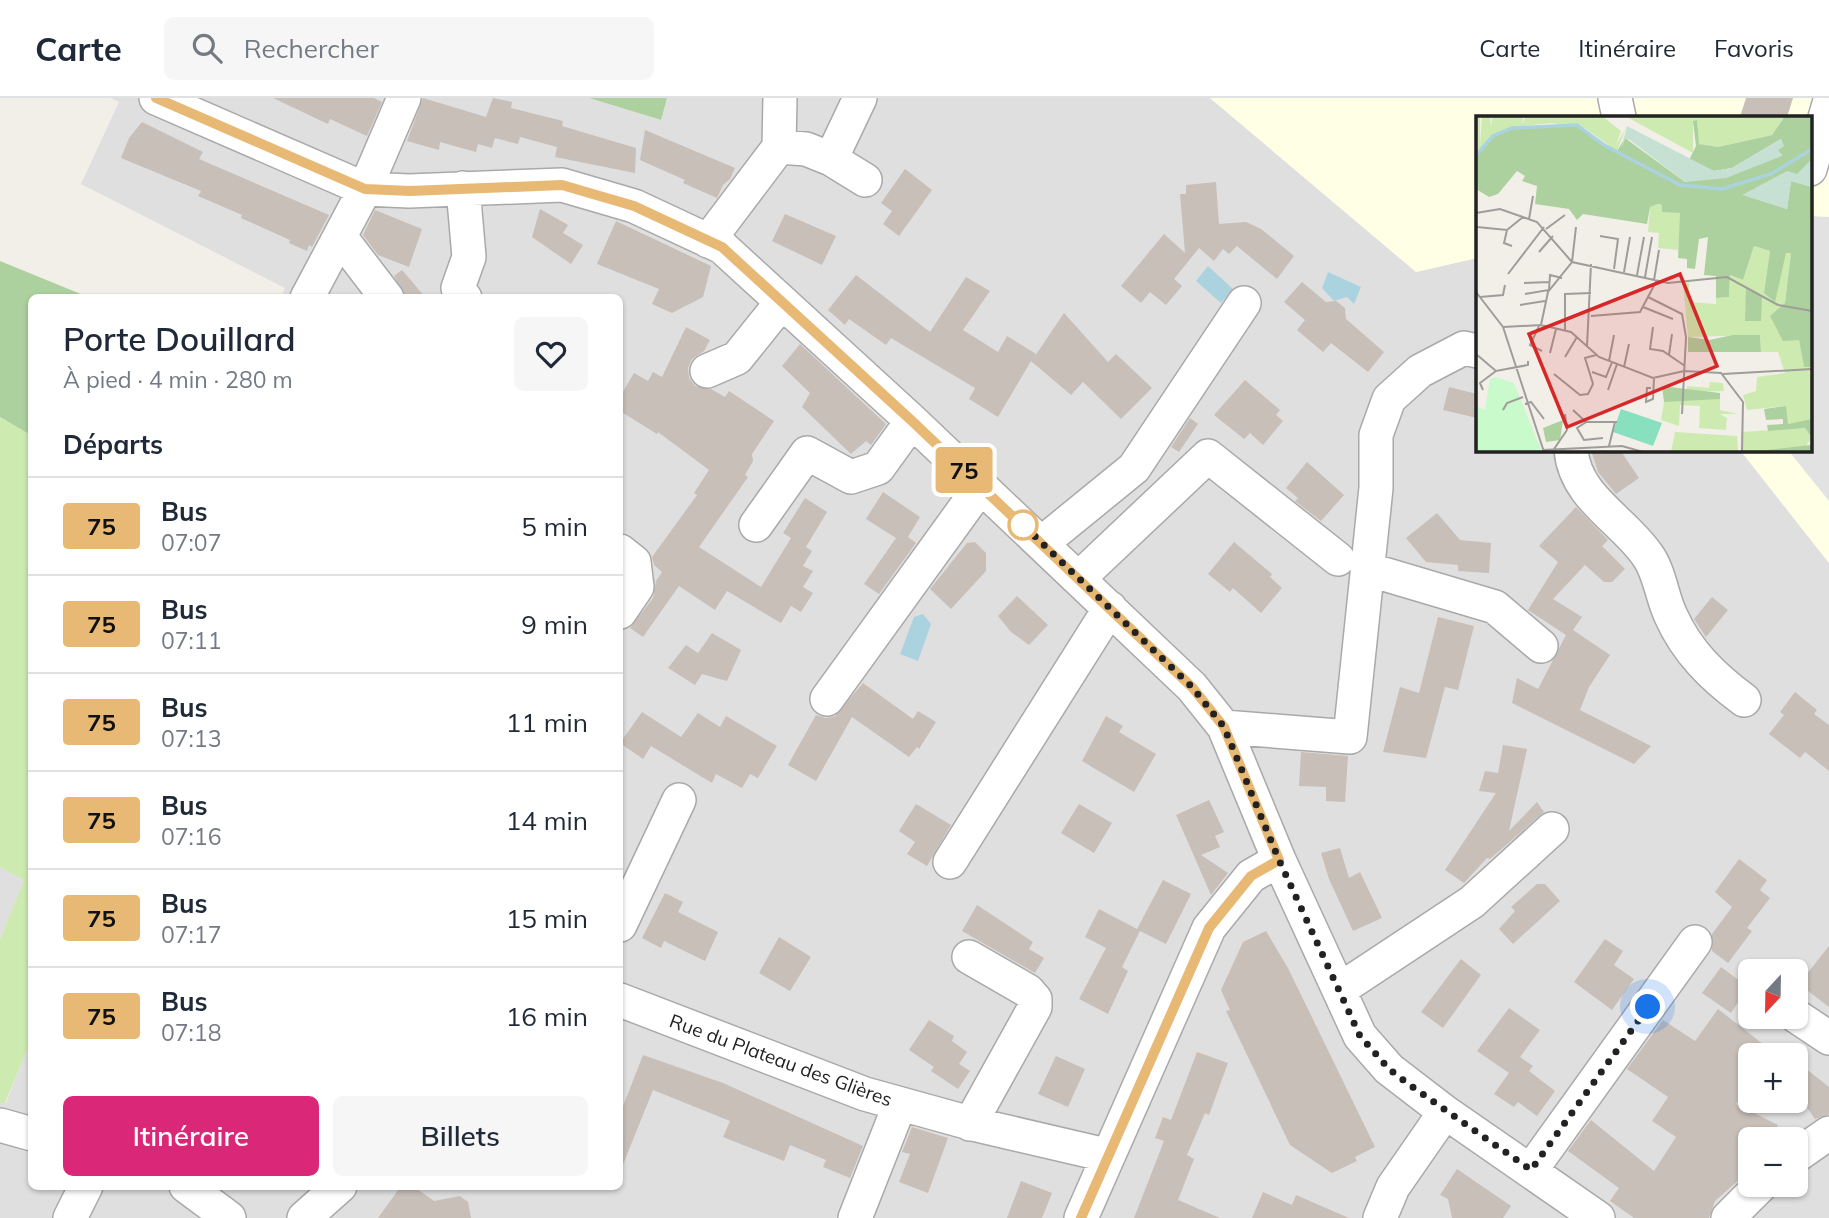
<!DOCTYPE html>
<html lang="fr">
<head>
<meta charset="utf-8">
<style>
	:root { --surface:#fff; --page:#f6f6f7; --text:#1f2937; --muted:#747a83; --line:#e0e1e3; --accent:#db2777 }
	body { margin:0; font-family:Mulish,sans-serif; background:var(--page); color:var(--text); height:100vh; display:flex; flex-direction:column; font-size:26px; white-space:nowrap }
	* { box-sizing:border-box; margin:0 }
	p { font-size:23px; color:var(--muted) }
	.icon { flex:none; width:38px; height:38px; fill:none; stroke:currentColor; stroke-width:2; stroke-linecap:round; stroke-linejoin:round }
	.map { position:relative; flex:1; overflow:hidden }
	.side { position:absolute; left:28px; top:196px; width:595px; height:896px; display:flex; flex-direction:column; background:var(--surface); border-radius:10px; box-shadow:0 2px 5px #0004 }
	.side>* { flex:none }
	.badge { padding:0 14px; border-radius:5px; font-size:24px; line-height:46px }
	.needle { width:46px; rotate:202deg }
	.buttons { position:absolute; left:1738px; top:861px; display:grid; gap:14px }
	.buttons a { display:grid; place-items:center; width:70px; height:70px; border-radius:10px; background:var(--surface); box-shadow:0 2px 5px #0004; font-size:35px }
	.you { position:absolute; width:35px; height:35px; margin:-18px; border:5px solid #fff; border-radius:50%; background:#1a73e8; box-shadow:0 0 0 10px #1a73e833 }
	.map>.badge { position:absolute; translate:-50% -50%; box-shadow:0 0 0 4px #fff }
	h2 { padding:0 35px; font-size:26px; line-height:63px }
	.round { display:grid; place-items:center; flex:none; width:74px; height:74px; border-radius:10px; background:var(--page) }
	.headline { display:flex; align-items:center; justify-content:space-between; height:119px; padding:0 35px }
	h1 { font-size:33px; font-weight:600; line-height:52px }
	.button { display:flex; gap:14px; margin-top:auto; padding:14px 35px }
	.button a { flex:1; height:80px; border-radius:10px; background:var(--accent); color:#fff; font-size:28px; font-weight:600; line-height:80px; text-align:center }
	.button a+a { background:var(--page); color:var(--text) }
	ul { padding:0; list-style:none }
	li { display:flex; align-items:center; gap:21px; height:98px; padding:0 35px; border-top:2px solid var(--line) }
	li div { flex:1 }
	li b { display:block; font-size:26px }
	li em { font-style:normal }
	li .badge { min-width:77px; font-weight:700; text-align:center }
	header { display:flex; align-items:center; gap:42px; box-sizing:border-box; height:98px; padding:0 35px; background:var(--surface); border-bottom:2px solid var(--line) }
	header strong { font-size:33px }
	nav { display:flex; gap:38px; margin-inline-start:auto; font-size:24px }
	.search { width:490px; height:63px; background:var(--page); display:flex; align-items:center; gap:18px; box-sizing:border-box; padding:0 24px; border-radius:10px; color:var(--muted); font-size:26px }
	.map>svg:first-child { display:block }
	.residential { fill:#e0dfdf; fill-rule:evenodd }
	.education { fill:#ffffe5 }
	.grass { fill:#cdebb0 }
	.forest { fill:#add19e }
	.parking { fill:#e2e2e2 }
	.water { fill:#aad3df }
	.building { fill:#c7bfb8 }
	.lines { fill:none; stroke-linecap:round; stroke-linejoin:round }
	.minor-casing { stroke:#a9a9a9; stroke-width:36 }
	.minor { stroke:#fff; stroke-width:33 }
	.line-casing { stroke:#fff; stroke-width:16 }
	.line { stroke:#e8b975; stroke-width:10 }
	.walk { stroke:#222; stroke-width:7; stroke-dasharray:0 12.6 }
	.stop-dot { fill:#fff; stroke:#e8b975; stroke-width:3.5 }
	.labels { text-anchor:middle; stroke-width:6; stroke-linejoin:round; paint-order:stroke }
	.street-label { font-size:19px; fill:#222; stroke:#fff }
	.inset-river { fill:none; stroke:#aad3df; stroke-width:3.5 }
	.inset-road { fill:none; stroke:#9f9d99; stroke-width:2 }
	.view { fill:#d62828; fill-opacity:0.15; stroke:#d62828; stroke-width:3.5 }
	.inset-edge { fill:none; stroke:#222; stroke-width:3.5 }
</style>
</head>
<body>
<header>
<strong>Carte</strong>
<div class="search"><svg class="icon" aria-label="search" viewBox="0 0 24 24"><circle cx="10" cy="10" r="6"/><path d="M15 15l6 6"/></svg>Rechercher</div>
<nav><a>Carte</a><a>Itinéraire</a><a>Favoris</a></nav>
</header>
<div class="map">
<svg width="1829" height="1120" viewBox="0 0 1829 1120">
	<rect width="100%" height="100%" fill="#f2efe9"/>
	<!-- residential -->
	<path class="residential" d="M111 0H589L660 22 667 0H1210L1416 174 1477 160V352H1740L1829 465V1120H0V1005H6L31 940 32 1088H620V200L281 199 285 190 81 86 119 4ZM1750 873H1796V919H1750ZM1750 957H1796V1003H1750ZM1750 1041H1796V1087H1750Z
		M0 769 25 781 0 842Z"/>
	<!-- education -->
	<path class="education" d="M1210 0H1829V465L1740 352H1810V19H1477V160L1416 174Z"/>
	<!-- grass -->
	<path class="grass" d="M0 319 32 337V940L5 1005H0V842L24 782 0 769Z"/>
	<!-- forest -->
	<path class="forest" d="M589 0H667L661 22Z
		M0 163 88 199 32 200 31 337 0 319Z"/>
	<!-- parking -->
	<path class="parking" d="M1810 118 1829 119V403L1788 352H1810Z"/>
	<!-- water -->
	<path class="water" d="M1208 168 1233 191 1221 205 1196 183Z
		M1328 174 1361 189 1354 206 1347 199 1334 203 1322 190Z
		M923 516 931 526 918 563 900 556 914 519Z"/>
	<!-- building -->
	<path class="building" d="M273 0H374L382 4 367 38 330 21 328 26Z
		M423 0 486 19 493 0 512 4 511 10 563 23 562 28 636 50 635 75 555 59 557 49 520 39 518 46 495 40 492 50 478 46 476 54 440 44 439 52 407 43Z
		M1746 0H1793L1787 19H1740Z
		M142 24 203 54 199 61 329 117 312 149 309 147 307 153 289 145 290 142 241 120 242 117 198 98 201 93 121 60 129 40Z
		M645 32 735 70 730 81 723 87 717 100 683 85 685 82 640 62Z
		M905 71 932 92 899 138 883 126 892 113 881 105Z
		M1216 84 1219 126 1246 124 1261 131 1294 158 1277 181 1237 148 1229 156 1223 151 1214 163 1199 150 1174 181 1182 188 1166 207 1150 194 1141 205 1121 188 1164 136 1185 155 1180 96H1186V87Z
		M540 111 568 127 563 135 583 147 571 166 532 139Z
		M375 112 422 131 409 169 378 157 363 137Z
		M785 116 836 138 822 167 772 143Z
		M616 123 711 168 703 199 672 215 652 206 659 191 597 166Z
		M402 172 426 200H406L394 178Z
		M856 177 930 234 966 179 990 193 963 232 998 254 1007 238 1036 256 1033 261 1064 215 1108 264 1116 256 1152 290 1121 321 1083 284 1071 297 1031 263 998 319 969 301 975 290 891 240 886 247 849 221 845 227 828 212Z
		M1302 184 1326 204 1336 203 1345 210 1346 221 1384 254 1368 274 1331 245 1323 254 1297 232 1305 222 1284 204Z
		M686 229 710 242 704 253 692 261 688 270 689 280 695 288 711 291 725 299 729 293 774 323 752 356 753 363 745 377 748 379 699 449 761 489 791 440 783 435 805 400 827 414 806 449 800 445 812 453 803 468 813 473 803 489 813 495 801 514 791 508 781 525 727 493 715 512 679 488 643 539 630 530 653 500 656 483 662 474 654 467 652 459 697 397 694 395 709 372 658 334 657 336 620 313V299L634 275 648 283 653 274 662 279Z
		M800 246 886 326 871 347 866 343 851 356 802 309 810 295 782 268Z
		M1245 282 1280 312 1276 317 1283 323 1263 347 1250 335 1244 341 1214 317Z
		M1449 289 1477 296V320L1443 312Z
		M1190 320 1198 326 1179 354 1171 349Z
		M1591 352H1620L1639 380 1616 396 1598 374Z
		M1307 364 1344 397 1321 423 1295 403 1298 400 1286 390Z
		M883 394 920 419 908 439 916 445 879 496 864 486 896 440 866 421Z
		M1576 409 1608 442 1602 448 1625 471 1612 484H1604L1585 467 1553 501 1582 519 1573 532 1610 557 1589 589 1580 612 1651 648 1634 666 1512 605 1517 580 1538 591 1566 537 1528 512 1558 464 1539 448Z
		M1437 415 1460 442 1491 445 1489 475 1458 473V467L1426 464 1406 440Z
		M975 444 986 455V473L951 511 930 491 967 445Z
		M1234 444 1272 476 1270 479 1282 490 1261 515 1233 490 1230 494 1208 476Z
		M1017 498 1048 527 1029 547 1011 534 998 518Z
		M1712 499 1728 512 1706 539 1694 521Z
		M1438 519 1474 528 1458 592 1445 589 1426 660 1383 654 1400 589 1419 595Z
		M712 535 741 552 727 583 702 576 695 587 668 570 686 547 698 555Z
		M863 585 913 621 918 613 936 624 919 651 917 649 909 659 852 619 816 683 788 667 816 617 826 620 835 618Z
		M1795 594 1817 612 1814 616 1829 627V673L1805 654 1800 660 1769 636 1784 617 1780 614Z
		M642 614 681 639 698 615 720 629 726 618 777 648 758 680 750 676 742 690 716 676 712 685 651 648 643 661 620 645Z
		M1106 618 1123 628 1119 634 1156 656 1134 694 1082 663Z
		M1503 647 1527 651 1509 733 1537 704 1544 714 1490 761 1487 760 1464 785 1445 772 1496 695 1479 693 1485 673 1498 675Z
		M1301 654 1348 658 1345 704 1326 703V689L1299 688Z
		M1209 702 1224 734 1215 738 1220 749 1201 757 1228 775 1211 797 1176 717Z
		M916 706 951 727 927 768 907 756 915 744 899 733Z
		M1079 706 1112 725 1094 755 1061 735Z
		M1340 750 1349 780 1360 774 1382 820 1353 833 1329 781 1321 755Z
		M1739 761 1767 782 1760 792 1770 800 1747 830 1752 833 1728 865 1712 853V836L1732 809 1715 794Z
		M1163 782 1191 796 1166 846 1140 833 1122 869 1128 873 1108 916 1079 901 1106 850 1085 839 1099 811 1137 831Z
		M1537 786H1545L1560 803 1513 846 1499 831 1515 813 1511 809Z
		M665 795 683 804 678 814 718 834 705 863 664 843 661 850 642 840Z
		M977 807 1033 844 1029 851 1044 860 1035 875 962 833Z
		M1266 833 1288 870 1375 1049 1355 1059 1357 1063 1332 1075 1290 1047 1226 913 1230 912 1221 892 1243 844Z
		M779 839 811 859 790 893 759 875Z
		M1605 841 1623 853 1614 867 1634 881 1612 912 1574 884Z
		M1829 848V909L1799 886Z
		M1461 861 1481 877 1443 930 1421 914Z
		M1721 869 1748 889 1731 915 1702 895Z
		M1509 910 1540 932 1520 959 1533 968 1529 973 1555 993 1537 1018 1518 1004 1514 1009 1494 996 1509 975 1477 953Z
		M1718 911 1777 957H1750V988L1736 1006 1778 1027 1771 1041H1750V1072L1715 1103 1709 1120H1634L1610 1103 1619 1090 1568 1053 1591 1022 1654 1073 1676 1039 1652 1023 1668 999 1627 971 1663 922 1695 943Z
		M929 922 954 938 952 943 967 954 959 966 970 973 958 991 931 973 934 969 909 952Z
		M1197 954 1228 965 1209 1017 1205 1015 1187 1057 1194 1061 1178 1102 1220 1120H1134L1164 1043 1155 1040 1163 1019 1171 1022Z
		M643 957 723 985 863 1048 850 1080 823 1069 826 1062 790 1047 784 1063 723 1039 730 1023 653 992 620 1074V1016Z
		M1056 958 1085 971 1068 1009 1038 996Z
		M1796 963 1829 989V1016L1815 1021 1796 994Z
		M912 1029 948 1040 928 1095 899 1084 910 1056 902 1054Z
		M1457 1071 1511 1108 1503 1120H1452L1448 1101 1440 1097Z
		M1021 1083 1052 1095 1042 1120H1007Z
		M401 1088H413L434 1103 460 1098 468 1104 471 1120H378Z
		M1263 1094 1292 1107 1296 1097 1349 1120H1252Z"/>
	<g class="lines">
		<!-- minor casing -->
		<g class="minor-casing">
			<path id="minor" d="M156 0 365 91 409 93 562 87 634 108 722 149 912 323 1192 589 1224 629 1279 762 1360 938 1389 971 1445 1014 1598 1120
				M1615 0 1619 19
				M779 49 806 51 831 61 860 0
				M831 61 865 82
				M1810 71 1829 6
				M463 90 469 159 458 190 465 200
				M341 140 387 200
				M708 143 779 49 780 0
				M307 200 365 91 404 0
				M707 273 737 260 782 204
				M1571 352C1575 400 1624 422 1648 458 1660 475 1662 500 1671 518 1687 554 1713 579 1744 602
				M756 427 807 355 851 379 878 370 912 323
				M1042 445 1134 370 1244 205
				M620 453 634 464 637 489 620 514
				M1367 471 1495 509 1541 548
				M1079 480 1208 358 1338 461
				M827 601 981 388
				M1224 629 1350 639 1376 390V337L1389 301 1420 273 1464 250 1477 253
				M950 764 1110 510
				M620 827 679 702
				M969 859 1028 893 1035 901V909L970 1026
				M1339 892 1472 804 1552 731
				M620 902 865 996 977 1027 1106 1057
				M1796 918 1829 940
				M0 1027 32 1036
				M1796 1058 1829 1035
				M1531 1072 1695 844
				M186 1088 229 1120
				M70 1120 86 1088
				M304 1120 340 1088
				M855 1120 900 1006
				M1081 1120 1209 830 1251 778 1279 762
				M1380 1120 1393 1089 1445 1014
				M1728 1120 1761 1087"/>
		</g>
		<!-- minor -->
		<use href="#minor" class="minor"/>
	</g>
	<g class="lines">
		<!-- line casing -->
		<g class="line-casing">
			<path id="line" d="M156 0 365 91 410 93 562 87 634 108 722 149 912 323 1192 589 1224 629 1279 762 1251 778 1209 830 1081 1120"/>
		</g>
		<!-- line -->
		<use href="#line" class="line"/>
		<!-- walk -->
		<path class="walk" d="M1023 427 1020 424 1192 589 1224 629 1279 762 1360 938 1389 971 1407 985 1531 1072 1648 909"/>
	</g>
	<!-- markers -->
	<circle class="stop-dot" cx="1023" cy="427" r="14"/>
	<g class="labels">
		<!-- street labels -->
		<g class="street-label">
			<text transform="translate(781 962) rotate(20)" y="7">Rue du Plateau des Glières</text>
		</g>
	</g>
	<!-- overview -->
	<g transform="translate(1476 18)">
		<rect width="336" height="336" fill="#f2efe9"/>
		<path d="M0 0H4V30L6 0H14L15 12 16 0H47L46 8 50 0H126L145 15 140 29 150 12 141 35 109 12 76 7 36 11 18 18 2 36ZM149 0H309L296 19 242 31 223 28 217 5V37ZM182 88 186 89V95L205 97 202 134 182 132 183 117 172 116 174 91ZM278 130 294 135 288 177 310 136 315 137 309 187 299 209 323 224 328 251H336V303L331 307 312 308 309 290 271 294 267 279 280 275 281 261 309 257 302 236H285L284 219 212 221 207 167 213 166V186L240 188V182L253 181 254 159 267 164ZM234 266 247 267 248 275 211 276V270L233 272ZM200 283H244V294L262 298H244L251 302 250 314 223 312 224 290 204 289 203 310 185 304 188 286ZM329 312 336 322 328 332 265 336V316ZM199 316 261 320 262 336H195Z" fill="#cdebb0"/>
		<path d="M309 0H336V43L322 58 272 80 311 93 315 65 336 71V251H328L323 224 307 225 294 200 309 187 315 137H310L299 186 288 177 294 135 278 130 267 164 254 159 253 181 240 182V160L228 159 232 121 223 123 219 153 211 152V143L202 142 204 97 186 96V89L182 88 174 91 171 108 107 98 101 104 93 93 59 88 61 70 46 65 49 60 41 55 22 78 13 81 0 73V38L18 18 36 11 98 8 141 35 149 22 209 66 306 39 301 34 307 30 305 23 256 52 238 55 213 44 220 30 217 5 221 4 223 28 242 31 296 19ZM270 171 286 180 285 205H269ZM257 219H284L285 236H212V221L233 224ZM186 270 244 277V283L188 286ZM310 290 312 308 336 303V336H274L334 329 336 322 329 312 292 315 291 309 307 308V303L290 304 288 293ZM87 304 84 324 70 326 67 312Z" fill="#add19e"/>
		<path d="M151 10 238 55 256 52 305 23 308 30 302 34 306 40 250 62 209 66 154 24 149 23 145 33ZM336 43V71L315 65 311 93 266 79 311 55 321 58Z" fill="#c6e0d4"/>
		<path d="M20 261 38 267 66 336H0V290L9 294 14 263Z" fill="#c8facc"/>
		<path d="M145 293 186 307 177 330 137 316Z" fill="#88e0be"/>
		<path class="inset-river" d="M0 39 17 20 36 12 101 9 128 29 204 69 246 73 295 58 336 33"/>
		<path class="inset-road" d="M0 97 24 93 61 106 96 146 192 167 251 161 302 189 336 195M53 103 57 80M1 111 31 114 47 101M70 113 89 99M31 114 28 127 36 130M124 120 142 123 138 153M63 136 77 120M148 156 154 121M32 158 68 111M161 159 168 121M169 161 176 121M178 164 183 134M48 167 73 166M0 176 27 211 68 336M49 178 73 174 74 159 86 162M4 181 27 179 29 169M172 181 206 198 210 221 206 298M44 189 69 185M167 191 197 203M115 200 164 196 181 164M65 209 72 176 96 146 100 111M63 210 54 229 66 235M27 211 65 209 95 216 123 241 177 262 208 255 245 257 267 286 266 336M177 211 174 233 187 235 209 250M89 214V178L115 177M111 230 115 148M74 237 80 213M0 238 20 255 52 249V245M193 239 196 218M89 241 101 221M133 245 138 219M148 251 153 228M116 256 130 261 136 246M78 258 104 279 112 278 117 268 109 242 120 239M247 258 336 253M175 272H171L170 286 177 283 178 262M7 274 4 267 20 255M132 274 141 248M49 288 55 286 68 303M27 294 31 287 47 281M97 294 110 306 101 312 108 324 127 322M110 306H141M133 330 139 306M78 333 91 314 89 298M67 334 146 330 167 336"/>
		<path class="view" d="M204 158 241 250 91 311 53 218Z"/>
		<rect width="336" height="336" class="inset-edge"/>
	</g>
</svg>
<div class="buttons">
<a><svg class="needle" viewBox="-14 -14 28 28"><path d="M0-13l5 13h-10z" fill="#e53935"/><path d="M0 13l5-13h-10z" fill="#747a83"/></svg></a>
<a>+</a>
<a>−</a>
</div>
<div class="you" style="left:1648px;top:909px"></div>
<b class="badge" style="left:964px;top:372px;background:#e8b975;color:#111">75</b>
<section class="side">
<div class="headline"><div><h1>Porte Douillard</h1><p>À pied · 4 min · 280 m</p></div><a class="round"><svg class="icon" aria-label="heart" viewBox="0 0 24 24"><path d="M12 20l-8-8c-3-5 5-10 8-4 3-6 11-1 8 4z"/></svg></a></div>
<h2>Départs</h2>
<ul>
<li><span class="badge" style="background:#e8b975;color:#111">75</span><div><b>Bus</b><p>07:07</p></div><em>5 min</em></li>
<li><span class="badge" style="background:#e8b975;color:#111">75</span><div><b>Bus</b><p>07:11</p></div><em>9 min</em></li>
<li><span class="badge" style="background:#e8b975;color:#111">75</span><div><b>Bus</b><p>07:13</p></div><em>11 min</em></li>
<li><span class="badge" style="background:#e8b975;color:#111">75</span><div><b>Bus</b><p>07:16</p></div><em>14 min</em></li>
<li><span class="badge" style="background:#e8b975;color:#111">75</span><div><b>Bus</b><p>07:17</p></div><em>15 min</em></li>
<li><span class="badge" style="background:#e8b975;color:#111">75</span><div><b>Bus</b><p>07:18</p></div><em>16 min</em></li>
</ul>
<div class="button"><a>Itinéraire</a><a>Billets</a></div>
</section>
</div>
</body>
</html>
